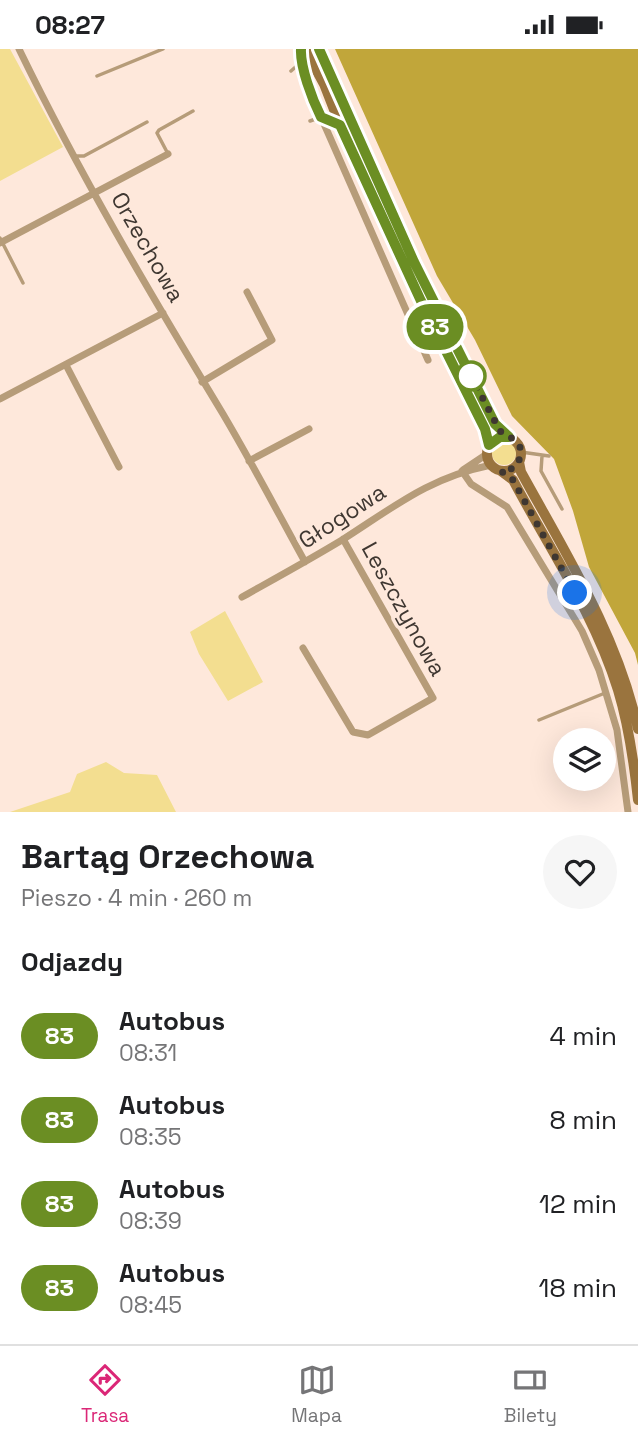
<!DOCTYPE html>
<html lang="pl">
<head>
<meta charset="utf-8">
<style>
	:root { --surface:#fff; --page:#f6f6f6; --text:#202124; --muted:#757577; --line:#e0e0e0; --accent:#db2777 }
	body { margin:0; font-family:"Space Grotesk",sans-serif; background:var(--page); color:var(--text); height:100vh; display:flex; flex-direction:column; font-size:26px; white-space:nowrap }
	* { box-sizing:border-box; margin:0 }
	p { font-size:23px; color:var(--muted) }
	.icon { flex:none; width:38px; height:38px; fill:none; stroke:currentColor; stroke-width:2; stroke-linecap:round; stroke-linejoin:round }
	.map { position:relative; height:763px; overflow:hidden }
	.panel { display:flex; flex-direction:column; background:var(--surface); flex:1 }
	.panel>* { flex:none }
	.badge { padding:0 14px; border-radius:23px; font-size:24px; line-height:46px }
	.tools { position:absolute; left:553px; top:679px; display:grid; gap:14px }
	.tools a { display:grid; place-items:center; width:63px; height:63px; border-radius:50%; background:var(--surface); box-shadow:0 7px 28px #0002; font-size:35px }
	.you { position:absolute; width:35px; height:35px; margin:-18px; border:5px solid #fff; border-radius:50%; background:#1a73e8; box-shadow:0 0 0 10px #1a73e833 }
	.map>.badge { position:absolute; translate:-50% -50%; box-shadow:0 0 0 4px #fff }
	h2 { padding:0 21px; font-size:26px; line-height:63px }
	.round { display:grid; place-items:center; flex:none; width:74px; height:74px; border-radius:37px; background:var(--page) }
	.head { display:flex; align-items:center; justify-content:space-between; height:119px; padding:0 21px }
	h1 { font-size:33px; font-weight:800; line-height:52px }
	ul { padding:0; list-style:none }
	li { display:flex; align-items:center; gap:21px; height:84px; padding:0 21px }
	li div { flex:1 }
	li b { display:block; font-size:26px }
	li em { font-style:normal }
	li .badge { min-width:77px; font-weight:700; text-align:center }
	.status { display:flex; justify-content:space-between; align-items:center; height:49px; padding:0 35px; background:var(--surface); direction:ltr }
	.status svg { height:19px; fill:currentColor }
	.tab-bar { display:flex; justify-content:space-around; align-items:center; height:98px; border-top:2px solid var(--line); background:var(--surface); font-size:19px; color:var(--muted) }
	.tab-bar a { display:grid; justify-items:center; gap:4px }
	.tab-bar .current { color:var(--accent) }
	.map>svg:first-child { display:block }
	.green { fill:#f3de90 }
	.forest { fill:#c1a63a }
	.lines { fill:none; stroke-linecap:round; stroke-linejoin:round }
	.service { stroke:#b69c79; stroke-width:3.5 }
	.minor { stroke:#b69c79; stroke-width:7 }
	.secondary { stroke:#9a743e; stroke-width:10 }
	.line-casing { stroke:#fff; stroke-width:16 }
	.line { stroke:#6b8e23; stroke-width:10 }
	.walk { stroke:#3f3731; stroke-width:7; stroke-dasharray:0 12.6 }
	.stop-dot { fill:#fff; stroke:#6b8e23; stroke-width:3.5 }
	.labels { text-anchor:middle; stroke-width:7; stroke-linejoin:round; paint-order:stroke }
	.street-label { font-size:23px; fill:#3f3731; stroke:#fee8db }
</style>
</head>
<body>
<div class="status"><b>08:27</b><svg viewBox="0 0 49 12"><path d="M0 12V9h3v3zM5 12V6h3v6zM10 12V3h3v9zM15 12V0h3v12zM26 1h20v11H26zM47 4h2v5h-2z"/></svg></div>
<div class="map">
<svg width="638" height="763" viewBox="0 0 638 763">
	<rect width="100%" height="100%" fill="#fee8db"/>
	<!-- green -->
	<path class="green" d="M0 0H10L63 98 0 132Z
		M492 404a12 12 0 1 1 24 0a12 12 0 1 1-24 0Z
		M225 562 263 633 228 652 199 605 190 583Z
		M106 713 124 724 157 726 176 763H10L70 743 77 725Z"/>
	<!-- forest -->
	<path class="forest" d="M335 0H638V616L635 604 589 518 573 462 554 410 512 367 475 291 437 227Z"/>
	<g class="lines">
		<!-- service -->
		<path class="service" d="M301 0C300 18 312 50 320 67
			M291 22 300 14
			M97 27 163 0
			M310 72 321 68 335 74
			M167 103 157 84 159 81 193 62
			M74 107H84L147 73
			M0 189 23 234
			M521 403 549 407
			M542 407 541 422 562 460
			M539 671 605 644"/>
		<!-- minor -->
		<path class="minor" d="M19 0C80 126 151 246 223 365 252 414 278 464 305 513
			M321 68 428 311
			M0 194 168 105
			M66 316 119 418
			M202 333 272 291 247 243
			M0 350 163 264
			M249 412 309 380
			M463 421 487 405
			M462 422 471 435 507 458 582 582 599 621 617 681 628 763
			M242 548C276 529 309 511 342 491 394 458 428 429 491 416
			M303 599 353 683 368 686 433 649 343 490"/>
		<!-- secondary -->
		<path class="secondary" d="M305 0 324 35 340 76 421 252 485 380 489 396
			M319 0 414 213 496 375 509 388
			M487 405a17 17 0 1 1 34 0a17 17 0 1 1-34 0Z
			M519 413 521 423C566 505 618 587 638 680
			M501 422 513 431C549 499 595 566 618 641 629 677 634 713 638 751"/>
	</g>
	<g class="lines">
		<!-- line casing -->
		<g class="line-casing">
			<path id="line" d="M301 0C300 18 312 50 321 68L340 76 421 252 485 380 489 396 500 388H509L495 375 414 213 319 0"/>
		</g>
		<!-- line -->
		<use href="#line" class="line"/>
		<!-- walk -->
		<path class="walk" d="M471 327 500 382 513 390 520 398 519 413 511 420 501 422 513 431 575 544"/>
	</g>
	<!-- markers -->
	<circle class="stop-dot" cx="471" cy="327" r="14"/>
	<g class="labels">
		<!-- street labels -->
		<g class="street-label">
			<text transform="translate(148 198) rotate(60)" y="8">Orzechowa</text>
			<text transform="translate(342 467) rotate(-33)" y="8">Głogowa</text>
			<text transform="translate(404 560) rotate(61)" y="8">Leszczynowa</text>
		</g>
	</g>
</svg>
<div class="tools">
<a><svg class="icon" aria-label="layers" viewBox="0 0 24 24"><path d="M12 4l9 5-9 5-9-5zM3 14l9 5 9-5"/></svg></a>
</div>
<div class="you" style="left:575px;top:544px"></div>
<b class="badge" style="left:435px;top:278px;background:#6b8e23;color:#fff">83</b>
</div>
<section class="panel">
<div class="head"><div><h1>Bartąg Orzechowa</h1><p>Pieszo · 4 min · 260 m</p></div><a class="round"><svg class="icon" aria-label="heart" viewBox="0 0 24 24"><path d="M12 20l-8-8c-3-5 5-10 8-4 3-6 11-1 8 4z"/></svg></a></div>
<h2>Odjazdy</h2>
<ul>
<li><span class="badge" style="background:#6b8e23;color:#fff">83</span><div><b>Autobus</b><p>08:31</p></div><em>4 min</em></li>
<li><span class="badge" style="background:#6b8e23;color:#fff">83</span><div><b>Autobus</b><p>08:35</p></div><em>8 min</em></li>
<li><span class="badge" style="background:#6b8e23;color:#fff">83</span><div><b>Autobus</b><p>08:39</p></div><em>12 min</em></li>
<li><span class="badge" style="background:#6b8e23;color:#fff">83</span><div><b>Autobus</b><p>08:45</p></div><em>18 min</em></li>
</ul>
</section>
<nav class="tab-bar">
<a class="current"><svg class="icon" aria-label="directions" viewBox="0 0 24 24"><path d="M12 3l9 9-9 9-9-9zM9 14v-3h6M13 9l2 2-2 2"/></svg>Trasa</a>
<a><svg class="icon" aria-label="map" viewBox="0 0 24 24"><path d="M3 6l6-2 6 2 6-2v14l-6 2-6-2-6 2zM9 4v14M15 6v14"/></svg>Mapa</a>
<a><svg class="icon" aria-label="tickets" viewBox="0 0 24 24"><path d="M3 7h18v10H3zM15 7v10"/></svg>Bilety</a>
</nav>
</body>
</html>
